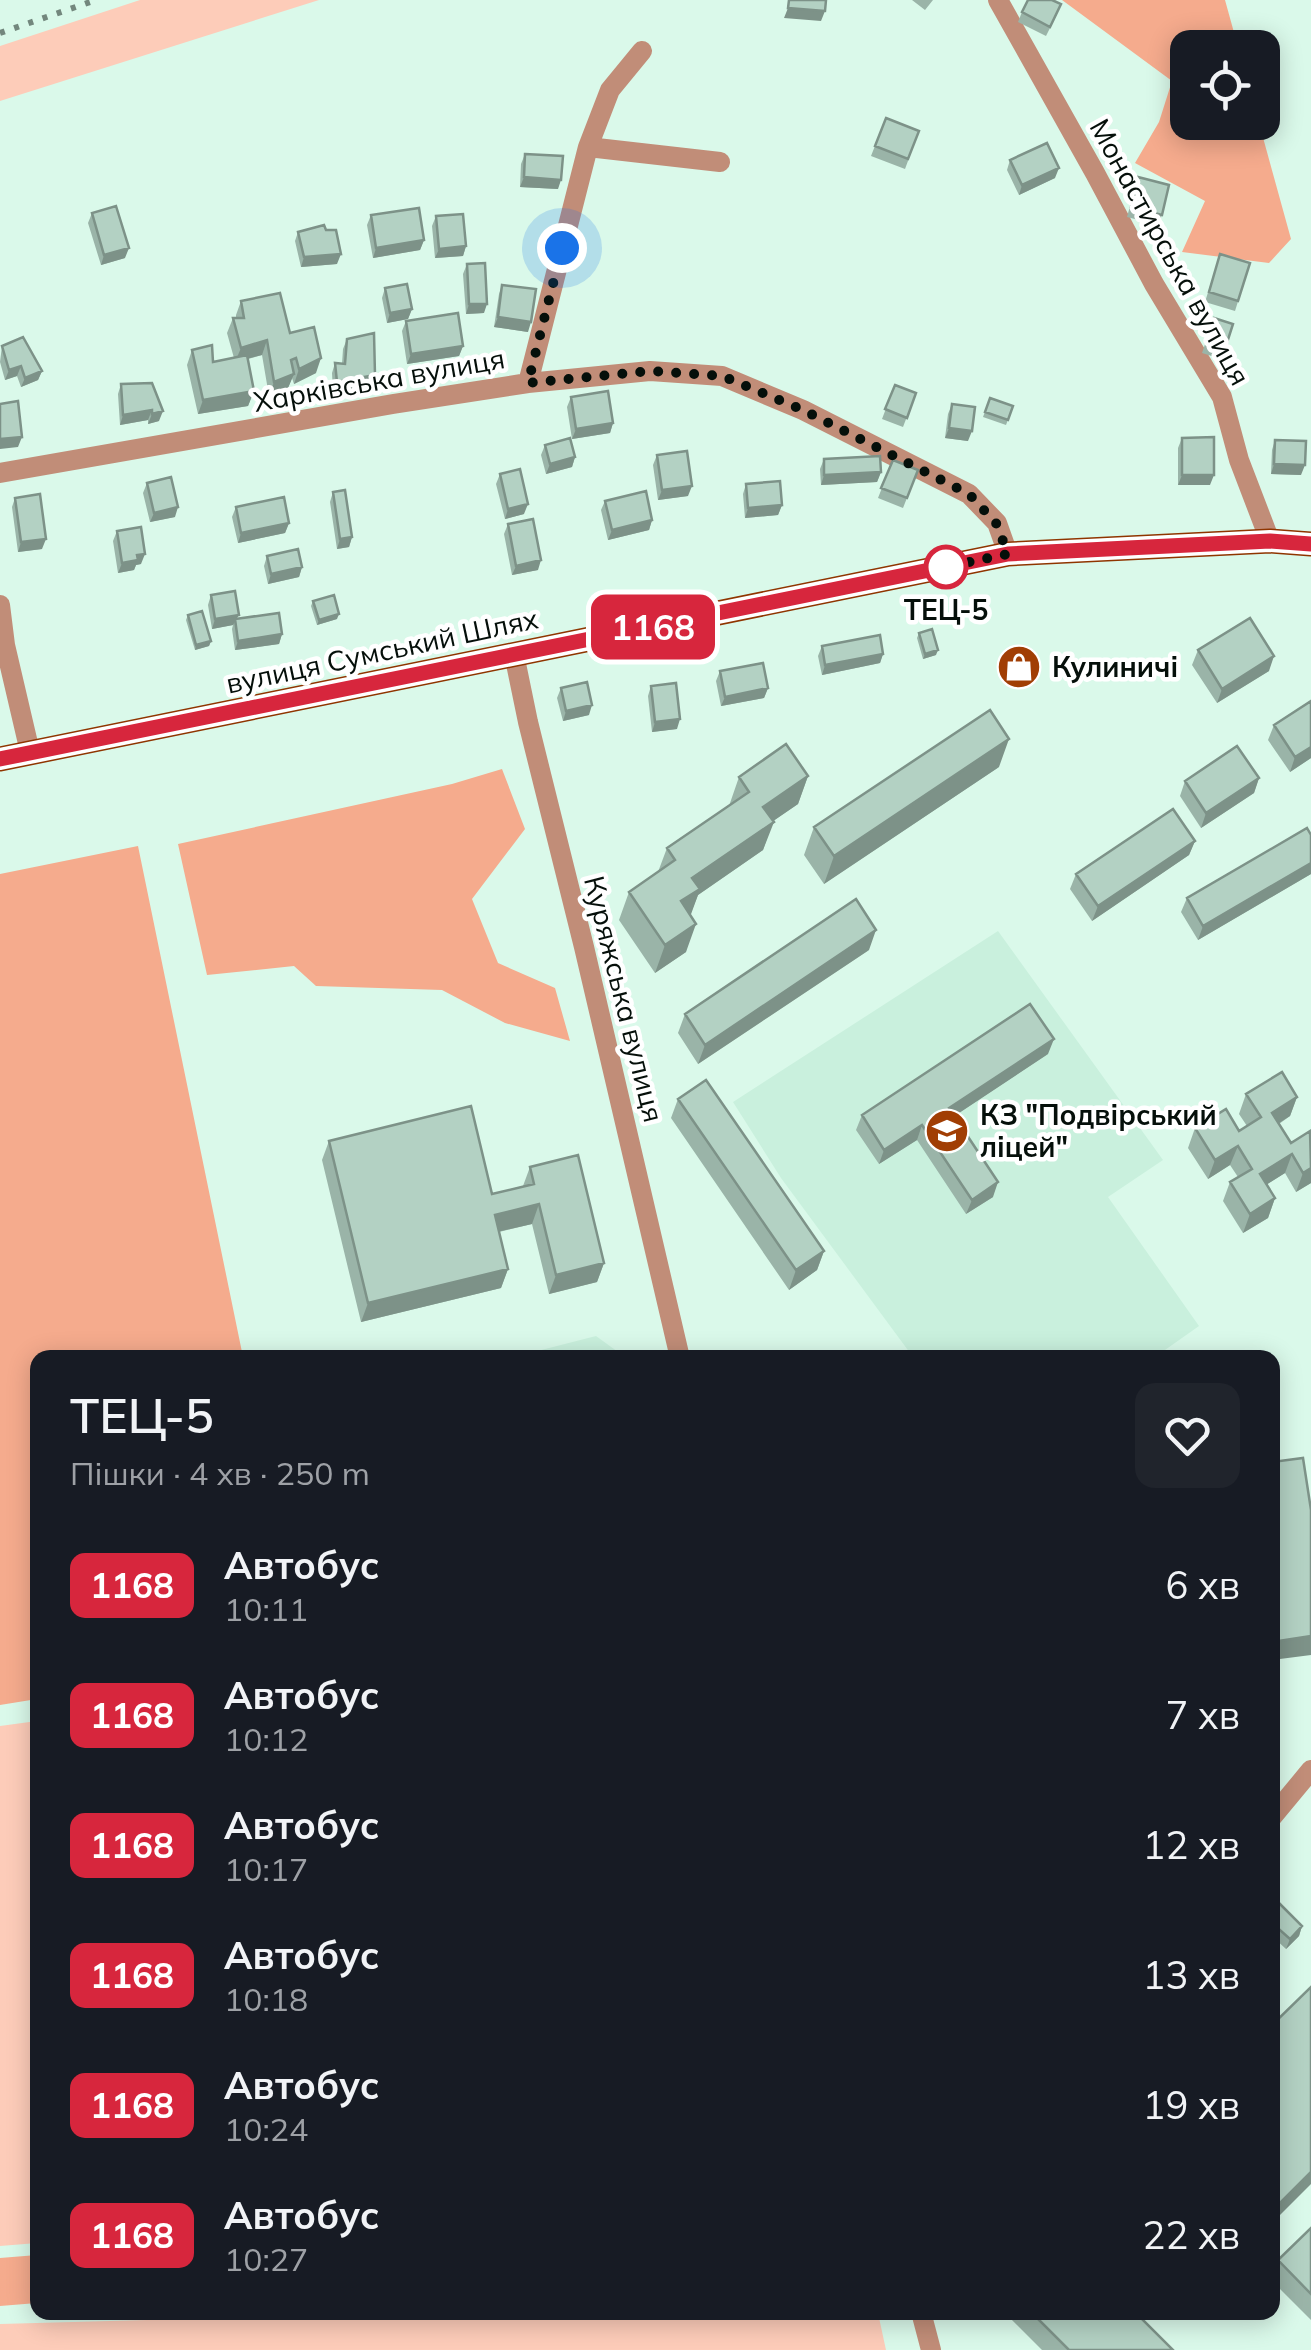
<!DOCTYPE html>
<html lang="uk">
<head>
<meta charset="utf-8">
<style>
	:root { --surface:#171b24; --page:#20242c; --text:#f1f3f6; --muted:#9ea1a6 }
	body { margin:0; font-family:Mulish,sans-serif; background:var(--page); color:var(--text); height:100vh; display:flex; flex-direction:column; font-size:38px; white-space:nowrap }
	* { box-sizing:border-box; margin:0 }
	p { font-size:32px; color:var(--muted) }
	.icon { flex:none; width:55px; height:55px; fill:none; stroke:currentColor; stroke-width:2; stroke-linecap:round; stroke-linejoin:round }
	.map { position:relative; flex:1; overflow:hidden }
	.side { position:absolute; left:30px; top:1350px; width:1250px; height:970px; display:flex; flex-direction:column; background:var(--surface); border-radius:20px; box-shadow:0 5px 25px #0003 }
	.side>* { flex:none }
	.badge { padding:0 20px; border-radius:15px; font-size:35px; line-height:65px }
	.fabs { position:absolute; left:1170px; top:30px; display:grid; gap:20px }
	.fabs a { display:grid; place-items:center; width:110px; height:110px; border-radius:20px; background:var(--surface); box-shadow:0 5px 25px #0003; font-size:50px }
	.you { position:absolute; width:50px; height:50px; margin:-25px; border:8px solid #fff; border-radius:50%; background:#1a73e8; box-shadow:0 0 0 15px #1a73e833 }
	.map>.badge { position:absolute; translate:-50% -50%; box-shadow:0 0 0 5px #fff }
	.round { display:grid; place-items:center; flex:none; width:105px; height:105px; border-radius:20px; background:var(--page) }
	.head { display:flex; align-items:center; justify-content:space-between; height:170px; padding:0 40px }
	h1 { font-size:48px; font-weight:600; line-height:75px }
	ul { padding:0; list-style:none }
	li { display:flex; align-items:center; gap:30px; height:130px; padding:0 40px }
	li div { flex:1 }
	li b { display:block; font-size:38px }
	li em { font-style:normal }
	li .badge { min-width:110px; font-weight:700; text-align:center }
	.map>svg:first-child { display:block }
	.built { fill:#c9f0dd }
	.green { fill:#fdccb9 }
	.forest { fill:#f5ab8d }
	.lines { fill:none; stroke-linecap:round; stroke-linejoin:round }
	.minor { stroke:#c18d78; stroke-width:20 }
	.primary { stroke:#8f3500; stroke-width:25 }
	.rail { stroke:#73877d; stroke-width:6; stroke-dasharray:5 10; stroke-linecap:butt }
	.wall { fill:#9ab4a8 }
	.shaded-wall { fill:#7d9288 }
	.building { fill:#b3d1c3; stroke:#7d9288; stroke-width:2.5 }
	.line-casing { stroke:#fff; stroke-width:22 }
	.line { stroke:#d7263d; stroke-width:15 }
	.walk { stroke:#050f0a; stroke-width:10; stroke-dasharray:0 18 }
	.stop-dot { fill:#fff; stroke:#d7263d; stroke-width:5 }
	.labels { text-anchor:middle; stroke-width:9; stroke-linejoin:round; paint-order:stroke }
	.street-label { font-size:28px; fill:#050f0a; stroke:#fff }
	.stop-label { font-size:28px; font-weight:bold; fill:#050f0a; stroke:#fff }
	.poi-label { font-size:28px; font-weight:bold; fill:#050f0a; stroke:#fff; text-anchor:start }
</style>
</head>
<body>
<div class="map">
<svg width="1311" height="2350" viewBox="0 0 1311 2350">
	<rect width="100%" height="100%" fill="#daf9ea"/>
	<!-- built -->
	<path class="built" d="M998 931 1163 1160 1108 1197 1199 1326 1155 1357H913L781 1178 733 1102Z
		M596 1336 625 1357H514Z"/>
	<!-- green -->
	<path class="green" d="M140 0H319L0 101V46Z
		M37 1721V2243L0 2246V1726Z
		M434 2312 878 2313 886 2350H0V2324Z"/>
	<!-- forest -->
	<path class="forest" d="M1062 0H1225L1238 47 1188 48V122L1259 123 1291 239 1269 263 1182 252 1205 201 1135 163 1159 122 1172 81Z
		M502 769 525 829 472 899 498 963 555 988 570 1041 505 1023 442 990 316 986 294 966 207 975 178 844 452 784Z
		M138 846 243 1357 38 1358 37 1699 0 1705V874Z
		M37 2255V2303L0 2306V2258Z"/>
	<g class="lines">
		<!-- minor -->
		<path class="minor" d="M998 0 1095 173 1154 284 1222 397 1239 460 1270 541
			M642 51 610 90 588 147 720 162
			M528 383 588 147
			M0 473 393 404 528 383 650 371 722 376 803 410 969 494 997 523 1008 554
			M0 605 5 645 30 752
			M514 654 528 722 584 947 680 1358
			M1272 1817 1311 1770
			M921 2312 931 2350"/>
		<!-- primary -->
		<path class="primary" d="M0 759 1008 554 1270 541 1311 544"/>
		<!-- rail -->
		<path class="rail" d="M0 33 96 0"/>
	</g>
	<!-- wall -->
	<path class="wall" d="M912 0H933L925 10Z
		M1022 12 1057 14 1046 36 1018 22Z
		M886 118 919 131 905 169 871 156Z
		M525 154 558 189 520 187 521 164Z
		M1010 160 1055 178 1019 195 1007 170Z
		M1138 177 1162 215 1158 225 1127 217Z
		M92 213 125 258 101 265 88 223Z
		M371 215 424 240 420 250 373 258 367 225Z
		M436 216 466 246 463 256 435 258 432 226Z
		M326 230 337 264 301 267 295 241 298 232Z
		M1220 254 1250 263 1235 311 1205 302Z
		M467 264 484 313 466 314 463 274Z
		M502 285 528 332 494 327 499 294Z
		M385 288 412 309 408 319 387 323 382 298Z
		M241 301 290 333 316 373 294 384 292 378 288 388 269 396 262 355 248 359 254 391 248 406 198 414 187 365 192 350 213 362 234 358 227 333 233 318H236V315Z
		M1214 318 1233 324 1221 359 1202 353Z
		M406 321 463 346 459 356 407 364 402 331Z
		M347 339 375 375 372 385 333 392 332 373 335 363 342 364 343 349Z
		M2 346 42 371 38 380 21 387 17 376 5 380 0 362Z
		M152 383 159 421 148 424V420L120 425 118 394 121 384Z
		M895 385 916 393 903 427 882 419Z
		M571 397 613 423 610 433 572 439 567 407Z
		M990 398 1013 406 1006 425 983 417Z
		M952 404 968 441 945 438 948 414Z
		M1182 438 1210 485H1178V448Z
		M1275 440 1301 475 1271 474 1272 450Z
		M545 445 575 457 572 467 546 474 541 455Z
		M657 455 688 496 658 500 653 465Z
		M824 459 881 472 877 482 821 485 820 469Z
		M893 460 918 470 903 508 878 498Z
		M500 474 524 514 505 519 496 484Z
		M147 483 175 517 150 522 143 493Z
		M746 484 782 505 778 515 745 518 743 494Z
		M333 492 352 537 349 547 337 549 330 502Z
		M15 498 42 549 18 552 12 507Z
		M605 501 652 520 649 530 608 540 601 510Z
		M236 507 289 523 285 533 238 543 232 517Z
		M508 524 538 570 512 575 504 534Z
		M117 531 141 564 136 565 134 570 118 573 113 541Z
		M267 556 302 567 299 577 268 584 264 566Z
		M211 595 237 619 282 634 279 644 235 650 232 629 233 625 212 629 208 605Z
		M313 601 337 619 317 625 311 606Z
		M188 615 211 641 209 646 195 650 186 620Z
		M919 633 936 655 923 659 917 638Z
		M822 646 883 654 880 663 822 675 818 656Z
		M1198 650 1269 671 1217 703 1192 665Z
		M1008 658 1030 670 1010 676 1006 663Z
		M720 671 768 688 764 698 721 706 716 681Z
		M651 686 677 729 652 732 648 696Z
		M561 688 589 715 563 721 557 698Z
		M1311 701V758L1290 772 1268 740 1274 725Z
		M999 767 824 884 804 855 814 827Z
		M808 776 798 804 773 821 763 850 698 895 690 915 686 952 655 973 619 920 629 892 658 872 667 848 729 806 739 777Z
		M1259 778 1254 793 1201 828 1180 796 1185 781Z
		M1311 835V874L1198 940 1181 912 1187 898Z
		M1195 841 1189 855 1092 921 1070 889 1076 874Z
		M869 950 698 1064 678 1033 685 1014Z
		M1048 1054 954 1116 993 1197 966 1214 917 1140 879 1164 856 1130 862 1115Z
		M1246 1094 1297 1097 1290 1116 1279 1124 1291 1143 1311 1132V1183L1296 1192 1285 1173 1267 1184 1275 1198 1268 1218 1243 1233 1223 1201 1230 1182 1238 1177 1230 1165 1208 1179 1188 1148 1195 1128 1239 1131 1247 1126 1239 1114Z
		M678 1099 824 1251 817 1270 789 1290 671 1118Z
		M329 1141 492 1194 523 1186 530 1167 604 1263 597 1282 549 1294 532 1224 499 1232 508 1269 501 1288 361 1322 322 1160Z
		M1272 1901 1302 1926 1299 1936 1286 1949 1272 1936Z
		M1311 2228V2320L1272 2281V2275L1278 2260Z
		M1004 2312H1135L1173 2350H1042Z"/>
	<!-- shaded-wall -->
	<path class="shaded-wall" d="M788 8 825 11 821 21 784 18Z
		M1059 168 1055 178 1019 195 1022 185Z
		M524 177 561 180 558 189 520 187Z
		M424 240 420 250 373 258 376 248Z
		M466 246 463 256 435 258 439 249Z
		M129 248 125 258 101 265 104 255Z
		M341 254 337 264 301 267 304 257Z
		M469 304H487L484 313 466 314Z
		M412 309 408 319 387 323 390 313Z
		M498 317 531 322 528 332 494 327Z
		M267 340 262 355 235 362 241 348Z
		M463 346 459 356 407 364 411 354Z
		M321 358 316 373 294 384 299 369Z
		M21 366 17 376 5 380 9 370Z
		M42 371 38 380 21 387 25 378Z
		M294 374 288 388 269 396 274 382Z
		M375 375 372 385 333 392 337 382Z
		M254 391 248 406 198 414 203 400Z
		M152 410 148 420 120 425 123 415Z
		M163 411 159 421 148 424 152 414Z
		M613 423 610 433 572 439 576 429Z
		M949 428 972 431 968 441 945 438Z
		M22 437 18 447 0 449V439Z
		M575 457 572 467 546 474 550 464Z
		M1274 464 1305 465 1301 475 1271 474Z
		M881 472 877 482 821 485 824 475Z
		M1182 475H1214L1210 485H1178Z
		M692 486 688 496 658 500 662 490Z
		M528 504 524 514 505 519 508 509Z
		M782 505 778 515 745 518 748 508Z
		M178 507 175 517 150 522 154 513Z
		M652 520 649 530 608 540 612 530Z
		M289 523 285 533 238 543 241 533Z
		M352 537 349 547 337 549 340 539Z
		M46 539 42 549 18 552 21 542Z
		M145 554 141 564 136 565 134 570 118 573 122 563 137 555Z
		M541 560 538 570 512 575 516 566Z
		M302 567 299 577 268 584 271 574Z
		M339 614 337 619 317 625 319 620Z
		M239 615 233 625 212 629 215 619Z
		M282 634 279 644 235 650 238 641Z
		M211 641 209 646 195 650 196 645Z
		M938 650 936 655 923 659 925 654Z
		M883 654 880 663 822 675 825 665Z
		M1274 656 1269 671 1217 703 1222 689Z
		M1032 665 1030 670 1010 676 1012 671Z
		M768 688 764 698 721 706 725 697Z
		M592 705 589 715 563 721 566 711Z
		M680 719 677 729 652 732 655 722Z
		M1009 739 999 767 824 884 834 856Z
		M1311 747V758L1290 772 1295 757Z
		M808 776 798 804 753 835 763 807Z
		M1259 778 1254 793 1201 828 1206 813Z
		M774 822 763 850 698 895 690 917 681 901 692 878Z
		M1195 841 1189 855 1092 921 1098 906Z
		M1311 863V874L1198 940 1203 926Z
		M696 924 686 952 655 973 665 945Z
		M876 930 869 950 698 1064 705 1045Z
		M1054 1039 1048 1054 944 1123 949 1108Z
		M1297 1097 1290 1116 1265 1132 1272 1113Z
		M922 1125 917 1140 879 1164 884 1150Z
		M1238 1146 1230 1165 1208 1179 1215 1160Z
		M1292 1154 1285 1173 1253 1193 1260 1174Z
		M1311 1168V1183L1296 1192 1303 1173Z
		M998 1182 993 1197 966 1214 972 1200Z
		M1275 1198 1268 1218 1243 1233 1250 1214Z
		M539 1204 532 1224 488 1234 495 1215Z
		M824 1251 817 1270 789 1290 796 1270Z
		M604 1263 597 1282 549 1294 556 1275Z
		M508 1269 501 1288 361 1322 368 1303Z
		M1311 1636V1655L1272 1660V1642Z
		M1302 1926 1299 1936 1286 1949 1290 1939Z
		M1311 2172V2184L1272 2223V2211Z"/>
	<!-- building -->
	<path class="building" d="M789 0H826L825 11 788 8Z
		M1028 0H1052L1061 4 1050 27 1022 12Z
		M886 118 919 131 908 159 875 146Z
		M1047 143 1059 168 1022 185 1010 160Z
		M525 154 563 156 561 180 524 177Z
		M1138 177 1169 185 1162 215 1131 207Z
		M116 206 129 248 104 255 92 213Z
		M419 208 424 240 376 248 371 215Z
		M463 214 466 246 439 249 436 216Z
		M324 225 326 230H336L341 254 304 257 298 232Z
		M1220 254 1250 263 1238 301 1209 292Z
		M485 263 487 304H469L467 264Z
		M407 284 412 309 390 313 385 288Z
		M502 285 536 289 531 322 498 317Z
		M280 293 290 333 314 327 321 358 299 369 296 358 291 360 294 374 274 382 267 340 241 348 233 318H244L241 301Z
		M458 313 463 346 411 354 406 321Z
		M1214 318 1233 324 1225 349 1206 343Z
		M374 333 375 375 337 382 335 363 345 364 347 339Z
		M23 337 42 371 25 378 21 366 9 370 2 346Z
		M212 345 213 362 247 355 254 391 203 400 192 350Z
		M152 383 163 411 152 414V410L123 415 121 384Z
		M895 385 916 393 907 418 885 409Z
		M608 391 613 423 576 429 571 397Z
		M990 398 1013 406 1008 420 985 412Z
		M18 401 22 437 0 439V404Z
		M952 404 975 407 972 431 949 428Z
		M1214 437V475H1182V438Z
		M570 438 575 457 550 464 545 445Z
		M1275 440 1306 441 1305 465 1274 464Z
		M687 451 692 486 662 490 657 455Z
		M880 456 881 472 824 475V459Z
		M893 460 918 470 907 498 881 488Z
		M520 469 528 504 508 509 500 474Z
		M171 477 178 507 154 513 147 483Z
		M780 481 782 505 748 508 746 484Z
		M345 490 352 537 340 539 333 492Z
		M646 491 652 520 612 530 605 501Z
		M40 494 46 539 21 542 15 498Z
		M284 497 289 523 241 533 236 507Z
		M533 519 541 560 516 566 508 524Z
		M141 527 145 554 137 555 138 560 122 563 117 531Z
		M298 549 302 567 271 574 267 556Z
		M235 591 239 615 215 619 211 595Z
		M334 595 339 614 319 620 313 601Z
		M202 611 211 641 196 645 188 615Z
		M279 613 282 634 238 641 235 619Z
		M1250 618 1274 656 1222 689 1198 650Z
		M932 629 938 650 925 654 919 633Z
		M880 635 883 654 825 665 822 646Z
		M1028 652 1032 665 1012 671 1008 658Z
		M763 663 768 688 725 697 720 671Z
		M587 682 592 705 566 711 561 688Z
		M676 683 680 719 655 722 651 686Z
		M1311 701V747L1295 757 1274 725Z
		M990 710 1009 739 834 856 814 827Z
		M786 744 808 776 763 807 774 822 692 878 700 889 681 901 696 924 665 945 629 892 675 860 667 848 749 792 739 777Z
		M1237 746 1259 778 1206 813 1185 781Z
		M1173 809 1195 841 1098 906 1076 874Z
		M1307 828 1311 835V863L1203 926 1187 898Z
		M856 899 876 930 705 1045 685 1014Z
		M1030 1004 1054 1039 949 1108 998 1182 972 1200 922 1125 884 1150 862 1115Z
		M1282 1072 1297 1097 1272 1113 1291 1143 1310 1131 1311 1168 1303 1173 1292 1154 1260 1174 1275 1198 1250 1214 1230 1182 1252 1169 1238 1146 1215 1160 1195 1128 1226 1109 1239 1131 1261 1117 1246 1094Z
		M706 1080 824 1251 796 1270 678 1099Z
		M471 1106 492 1194 534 1184 530 1167 578 1155 604 1263 556 1275 539 1204 495 1215 508 1269 368 1303 329 1141Z
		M1303 1458 1311 1510V1636L1272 1642V1462Z
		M1275 1899 1302 1926 1290 1939 1272 1923V1901Z
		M1311 1987V2172L1272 2211V2025Z
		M1311 2228V2294L1278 2260Z
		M1031 2312H1135L1173 2350H1069Z"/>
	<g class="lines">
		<!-- line casing -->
		<g class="line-casing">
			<path id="line" d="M0 759 1008 554 1270 541 1311 544"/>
		</g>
		<!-- line -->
		<use href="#line" class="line"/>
		<!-- walk -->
		<path class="walk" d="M562 248 528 383 650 371 722 376 803 410 969 494 996 523 1008 554 946 567"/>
	</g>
	<!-- icons -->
	<defs>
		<g id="shop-disc" transform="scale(2.25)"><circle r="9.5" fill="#a13e04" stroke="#fff"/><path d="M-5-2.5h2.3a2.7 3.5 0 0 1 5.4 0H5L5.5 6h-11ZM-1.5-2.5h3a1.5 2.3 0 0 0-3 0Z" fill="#fff"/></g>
		<g id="school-disc" transform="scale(2.25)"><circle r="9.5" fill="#a13e04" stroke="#fff"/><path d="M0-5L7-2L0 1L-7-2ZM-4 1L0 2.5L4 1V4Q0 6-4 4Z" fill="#fff"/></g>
	</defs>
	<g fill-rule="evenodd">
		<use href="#shop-disc" x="1019" y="667"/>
		<use href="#school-disc" x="947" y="1131"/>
	</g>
	<!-- markers -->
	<circle class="stop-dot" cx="946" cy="567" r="20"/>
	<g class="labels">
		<!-- street labels -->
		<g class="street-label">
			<text transform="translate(1170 252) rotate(61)" y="10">Монастирська вулиця</text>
			<text transform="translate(379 380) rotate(-10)" y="10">Харківська вулиця</text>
			<text transform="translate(382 651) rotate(-12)" y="10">вулиця Сумський Шлях</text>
			<text transform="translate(624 999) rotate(76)" y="10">Куряжська вулиця</text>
		</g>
		<!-- stop labels -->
		<g class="stop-label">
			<text x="946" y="620">ТЕЦ-5</text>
		</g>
		<!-- poi labels -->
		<g class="poi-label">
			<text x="1052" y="677">Кулиничі</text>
			<text x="980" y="1125">КЗ "Подвірський<tspan x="980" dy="32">ліцей"</tspan></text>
		</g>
	</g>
</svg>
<div class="fabs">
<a><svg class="icon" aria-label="locate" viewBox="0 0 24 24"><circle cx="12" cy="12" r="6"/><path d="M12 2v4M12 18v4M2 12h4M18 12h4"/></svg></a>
</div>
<div class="you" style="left:562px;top:248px"></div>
<b class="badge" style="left:653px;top:627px;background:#d7263d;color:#fff">1168</b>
<section class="side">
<div class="head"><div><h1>ТЕЦ-5</h1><p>Пішки · 4 хв · 250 m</p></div><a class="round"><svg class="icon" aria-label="heart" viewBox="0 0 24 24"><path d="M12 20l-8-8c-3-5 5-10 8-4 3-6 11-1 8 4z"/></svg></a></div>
<ul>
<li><span class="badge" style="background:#d7263d;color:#fff">1168</span><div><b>Автобус</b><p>10:11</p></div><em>6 хв</em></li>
<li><span class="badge" style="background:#d7263d;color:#fff">1168</span><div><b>Автобус</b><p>10:12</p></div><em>7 хв</em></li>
<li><span class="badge" style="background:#d7263d;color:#fff">1168</span><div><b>Автобус</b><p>10:17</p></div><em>12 хв</em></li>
<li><span class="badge" style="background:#d7263d;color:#fff">1168</span><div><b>Автобус</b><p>10:18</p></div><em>13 хв</em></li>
<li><span class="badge" style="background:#d7263d;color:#fff">1168</span><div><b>Автобус</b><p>10:24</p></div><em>19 хв</em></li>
<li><span class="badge" style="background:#d7263d;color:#fff">1168</span><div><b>Автобус</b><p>10:27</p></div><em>22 хв</em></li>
</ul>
</section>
</div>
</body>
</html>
